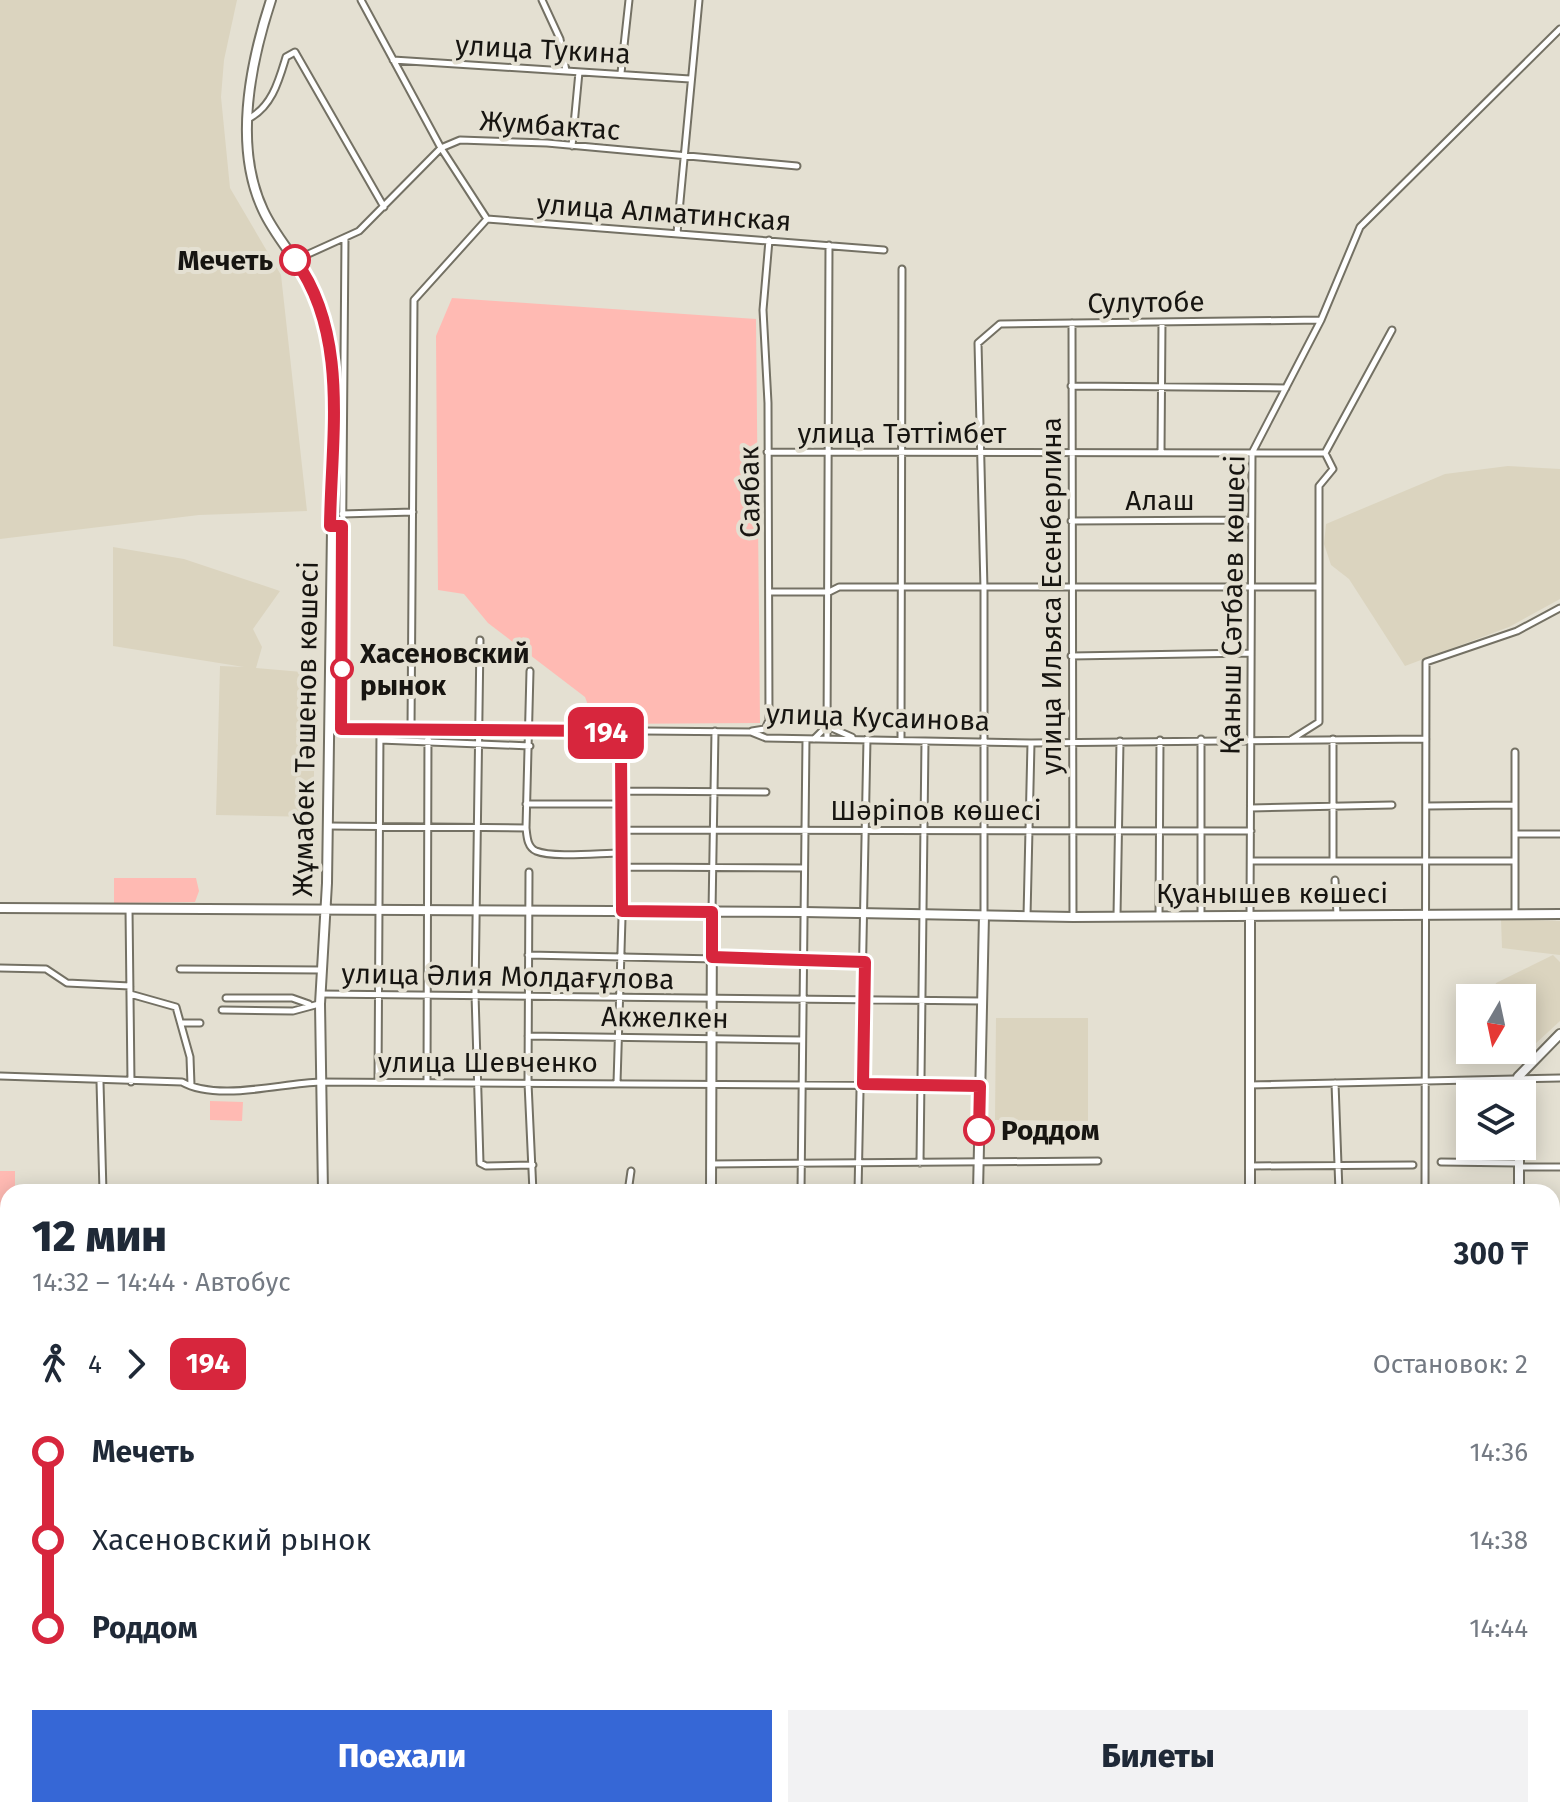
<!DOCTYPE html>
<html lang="ru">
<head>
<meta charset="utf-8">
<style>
	:root { --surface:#fff; --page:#f2f2f3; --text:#1f2937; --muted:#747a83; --accent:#3667d6 }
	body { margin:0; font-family:"Fira Sans",sans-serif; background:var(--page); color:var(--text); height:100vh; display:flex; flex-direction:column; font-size:30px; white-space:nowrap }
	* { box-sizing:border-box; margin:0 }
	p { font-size:26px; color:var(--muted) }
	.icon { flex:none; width:44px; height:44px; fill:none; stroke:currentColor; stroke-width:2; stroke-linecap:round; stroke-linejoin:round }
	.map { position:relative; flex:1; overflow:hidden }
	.sheet { position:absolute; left:0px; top:1184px; width:1560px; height:634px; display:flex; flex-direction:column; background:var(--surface); border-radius:24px 24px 0 0; box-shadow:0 4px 20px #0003 }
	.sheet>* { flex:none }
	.badge { padding:0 16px; border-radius:12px; font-size:28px; line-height:52px }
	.needle { width:52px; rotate:189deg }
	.buttons { position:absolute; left:1456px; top:984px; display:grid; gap:16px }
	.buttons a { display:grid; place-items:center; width:80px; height:80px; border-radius:0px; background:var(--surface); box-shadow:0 4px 20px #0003; font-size:40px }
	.map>.badge { position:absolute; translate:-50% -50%; box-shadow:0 0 0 4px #fff }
	.legs { display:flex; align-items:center; gap:12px; height:88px; padding:0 32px; font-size:26px }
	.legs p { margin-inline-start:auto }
	.overview { display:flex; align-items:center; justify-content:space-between; height:136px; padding:0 32px }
	h1 { font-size:44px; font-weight:800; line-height:60px }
	.primary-button { display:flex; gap:16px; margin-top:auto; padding:16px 32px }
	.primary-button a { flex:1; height:92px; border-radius:0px; background:var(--accent); color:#fff; font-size:32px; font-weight:800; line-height:92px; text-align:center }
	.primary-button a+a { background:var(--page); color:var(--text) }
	ul { padding:0 32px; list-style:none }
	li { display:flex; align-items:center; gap:28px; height:88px; font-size:30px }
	li i { display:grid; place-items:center; width:12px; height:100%; margin:0 10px; background:currentColor }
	li i::after { content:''; width:20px; height:20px; margin:-10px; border:6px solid; border-radius:50%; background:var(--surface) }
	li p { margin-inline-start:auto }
	li:first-child i { background:linear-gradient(#0000 50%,currentColor 0) }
	li:last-child i { background:linear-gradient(currentColor 50%,#0000 0) }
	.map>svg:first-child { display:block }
	.built { fill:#dbd4bf }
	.green { fill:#ffbab3 }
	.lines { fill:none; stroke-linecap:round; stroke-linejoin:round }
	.street-casing { stroke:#747164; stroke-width:9 }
	.secondary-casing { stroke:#747164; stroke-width:12 }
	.primary-casing { stroke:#747164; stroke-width:13 }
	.highway-casing { stroke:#747164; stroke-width:14 }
	.street { stroke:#fff; stroke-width:5 }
	.secondary { stroke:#fff; stroke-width:8 }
	.primary { stroke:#fff; stroke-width:9 }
	.highway { stroke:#fff; stroke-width:10 }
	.line-1-casing { stroke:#fff; stroke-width:18 }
	.line-1 { stroke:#d7263d; stroke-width:12 }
	.stop-1-dot { fill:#fff; stroke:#d7263d; stroke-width:4 }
	.labels { text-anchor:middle; stroke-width:8; stroke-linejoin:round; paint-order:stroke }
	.street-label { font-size:28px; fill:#171511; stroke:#e4e0d2 }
	.stop-label { font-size:28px; font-weight:bold; fill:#171511; stroke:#e4e0d2; text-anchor:start }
</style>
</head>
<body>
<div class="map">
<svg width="1560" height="1817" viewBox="0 0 1560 1817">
	<rect width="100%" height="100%" fill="#e4e0d2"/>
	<!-- built -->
	<path class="built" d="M0 0H237L224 60 221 97 230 188 281 275 307 511 199 515 0 539Z
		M1508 466 1560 469V599L1509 627 1405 666 1349 579 1331 565 1324 544 1326 524 1445 474Z
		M113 547 184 559 280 591 253 629 262 647 256 668 314 673V817L216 815 220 666 244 667 113 646Z
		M1501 919 1560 921V955L1502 948Z
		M1553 955 1560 962V1021L1519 1059 1508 1058V1050H1522V998H1492L1496 983Z
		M996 1018H1088V1121L995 1120Z
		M0 1777H8V1810H62V1817H0Z
		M72 1810H149L148 1817H72Z"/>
	<!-- green -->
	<path class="green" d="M452 298 756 319 760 723 595 724 585 697 488 623 464 594 438 590 436 336Z
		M114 878H196L199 891 195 902 114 903Z
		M210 1101 243 1102 242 1121 210 1120Z
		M0 1171H15V1192H8V1240H0Z"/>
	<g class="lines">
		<!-- street casing -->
		<g class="street-casing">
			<path id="street" d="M361 0 441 148 487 219
				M542 0 560 39 566 71
				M393 60 690 79
				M621 73 629 0
				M248 119C272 107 279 80 286 57L295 52 384 207
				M572 146 579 72
				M677 233 699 0
				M295 260 359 231 441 148 460 140 547 143 797 166
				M1072 323 1073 917
				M1071 386 1286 388
				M767 452 1325 453
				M1161 453 1162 322
				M342 514 413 512
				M1071 521 1250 520
				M771 592H829L839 587H1319
				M480 640 475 994 480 1163 486 1166 533 1165
				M1071 656 1251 653
				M530 671 526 828C527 836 527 847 536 851 553 858 600 853 620 853
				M329 728 751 732 766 738 1031 743 1426 739
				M341 729 345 238
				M411 729 414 300 487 219 884 250
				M605 731 621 752
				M752 731 765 729 769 720 768 403 763 310 769 240
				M814 739 827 726 852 737
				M827 739 829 245
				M1292 739 1319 722V486L1333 469 1325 453 1392 330
				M1333 739V860
				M380 740 530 746
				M901 740 902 269
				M1515 752V914
				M620 791 766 792
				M526 804H620
				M1427 806 1515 805
				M1251 808 1392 805
				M328 826 526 828
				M620 830 1251 831
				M1516 834H1560
				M1252 861H1515
				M621 867 804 868
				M529 872 528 1083 533 1192
				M1335 880 1337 914
				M129 909 131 1082
				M712 912 715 731
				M984 915V589L978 343 1000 324 1321 320
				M1159 915 1160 740
				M1027 916 1031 743
				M1117 916 1120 741
				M1201 916V739
				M1250 916 1252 453 1321 320 1360 227 1560 29
				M528 955 865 962
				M0 968 46 969 67 983 130 986
				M180 969 321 970
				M130 994 176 1007 190 1057 191 1085
				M321 994 982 1001
				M226 998H292L309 1004
				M222 1010 293 1011 319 1004
				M182 1023H200
				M528 1036 802 1040
				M0 1076 182 1082C218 1102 281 1083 320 1082L980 1086
				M100 1082 103 1192
				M378 1082 380 729
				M427 1082 428 730
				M617 1083 622 918 621 752 629 731
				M1335 1083 1339 1192
				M1249 1085 1560 1078
				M1441 1162 1518 1163
				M920 1163 925 741
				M711 1164 1098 1161
				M1250 1166 1413 1165
				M1519 1167H1560
				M628 1192 631 1171
				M801 1192 806 739
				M858 1192 867 739
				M1425 1192 1426 662 1517 631 1560 608
				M0 1248H8
				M1552 1255H1560
				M1552 1333H1560
				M1552 1510H1560
				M1552 1705H1560
				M800 1810V1817
				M1248 1810V1817
				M1339 1810V1817
				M1430 1810V1817
				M331 1817V1810
				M437 1817 439 1810
				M883 1817V1810
				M1439 1817V1810"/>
		</g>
		<!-- secondary casing -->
		<g class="secondary-casing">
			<path id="secondary" d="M271 0C250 64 233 146 263 210 272 230 287 248 299 266 322 302 331 347 334 388L327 883 320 1004 323 1192
				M0 908 804 912 1073 917 1560 914
				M1519 1094 1518 1077 1560 1034
				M1519 1146V1192
				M711 1192 712 912
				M978 1192 984 915
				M1250 1192V916
				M1552 1608H1560
				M0 1762H8
				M1552 1782H1560
				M165 1810V1817
				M1524 1810V1817
				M526 1817V1810
				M708 1817V1810"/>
		</g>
		<!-- primary casing -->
		<g class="primary-casing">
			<path id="primary" d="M1552 1419H1560"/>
		</g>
		<!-- highway casing -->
		<g class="highway-casing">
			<path id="highway" d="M0 1418H8
				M977 1817V1810"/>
		</g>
		<!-- street -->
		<use href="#street" class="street"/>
		<!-- secondary -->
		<use href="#secondary" class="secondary"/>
		<!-- primary -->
		<use href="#primary" class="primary"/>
		<!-- highway -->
		<use href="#highway" class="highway"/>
	</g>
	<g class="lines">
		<!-- line-1 casing -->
		<g class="line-1-casing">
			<path id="line-1" d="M295 260C350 335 331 439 330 526H342L341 729 605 731 621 752 622 911 712 912V957L865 962 863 1084 980 1086 979 1130"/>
		</g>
		<!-- line-1 -->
		<use href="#line-1" class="line-1"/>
	</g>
	<!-- markers -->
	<g class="stop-1-dot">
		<circle cx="295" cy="260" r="14"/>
		<circle cx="342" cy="669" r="10"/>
		<circle cx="979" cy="1130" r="14"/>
	</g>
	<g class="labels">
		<!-- street labels -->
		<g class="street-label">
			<text transform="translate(543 49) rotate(3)" y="10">улица Тукина</text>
			<text transform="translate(550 125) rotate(4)" y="10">Жумбактас</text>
			<text transform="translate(664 212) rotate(4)" y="10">улица Алматинская</text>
			<text transform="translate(1146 302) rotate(-1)" y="10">Сулутобе</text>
			<text x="902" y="443">улица Тәттімбет</text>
			<text transform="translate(749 492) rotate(-91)" y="10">Саябак</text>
			<text x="1160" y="510">Алаш</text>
			<text transform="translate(1051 596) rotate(-90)" y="10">улица Ильяса Есенберлина</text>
			<text transform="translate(1232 605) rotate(-89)" y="10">Қаныш Сәтбаев көшесі</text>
			<text transform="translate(878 717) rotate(2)" y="10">улица Кусаинова</text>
			<text transform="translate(305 729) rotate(-89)" y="10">Жұмабек Тәшенов көшесі</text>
			<text x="936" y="820">Шәріпов көшесі</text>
			<text x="1272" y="903">Қуанышев көшесі</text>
			<text transform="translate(508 976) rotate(1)" y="10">улица Әлия Молдағұлова</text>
			<text transform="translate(665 1017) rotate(1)" y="10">Акжелкен</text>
			<text x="488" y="1072">улица Шевченко</text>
		</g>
		<!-- stop labels -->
		<g class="stop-label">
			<text x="273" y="270" text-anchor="end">Мечеть</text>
			<text x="360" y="663">Хасеновский<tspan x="360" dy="32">рынок</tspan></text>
			<text x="1001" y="1140">Роддом</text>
		</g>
	</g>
</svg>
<div class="buttons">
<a><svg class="needle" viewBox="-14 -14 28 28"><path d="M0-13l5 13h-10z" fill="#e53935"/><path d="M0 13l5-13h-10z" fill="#747a83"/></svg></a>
<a><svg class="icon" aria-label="layers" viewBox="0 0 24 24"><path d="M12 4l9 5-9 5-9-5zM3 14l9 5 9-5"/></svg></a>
</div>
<b class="badge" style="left:606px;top:733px;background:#d7263d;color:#fff">194</b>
<section class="sheet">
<div class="overview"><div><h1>12 мин</h1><p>14:32 – 14:44 · Автобус</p></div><b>300 ₸</b></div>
<div class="legs"><svg class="icon" aria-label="walk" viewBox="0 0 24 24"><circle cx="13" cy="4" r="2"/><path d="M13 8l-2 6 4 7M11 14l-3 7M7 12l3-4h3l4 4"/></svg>4<svg class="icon" aria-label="forward" viewBox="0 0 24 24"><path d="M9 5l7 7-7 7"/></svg><b class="badge" style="background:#d7263d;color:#fff">194</b><p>Остановок: 2</p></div>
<ul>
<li><i style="color:#d7263d"></i><b>Мечеть</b><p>14:36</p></li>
<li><i style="color:#d7263d"></i><span>Хасеновский рынок</span><p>14:38</p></li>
<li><i style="color:#d7263d"></i><b>Роддом</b><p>14:44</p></li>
</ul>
<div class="primary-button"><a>Поехали</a><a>Билеты</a></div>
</section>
</div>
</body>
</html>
